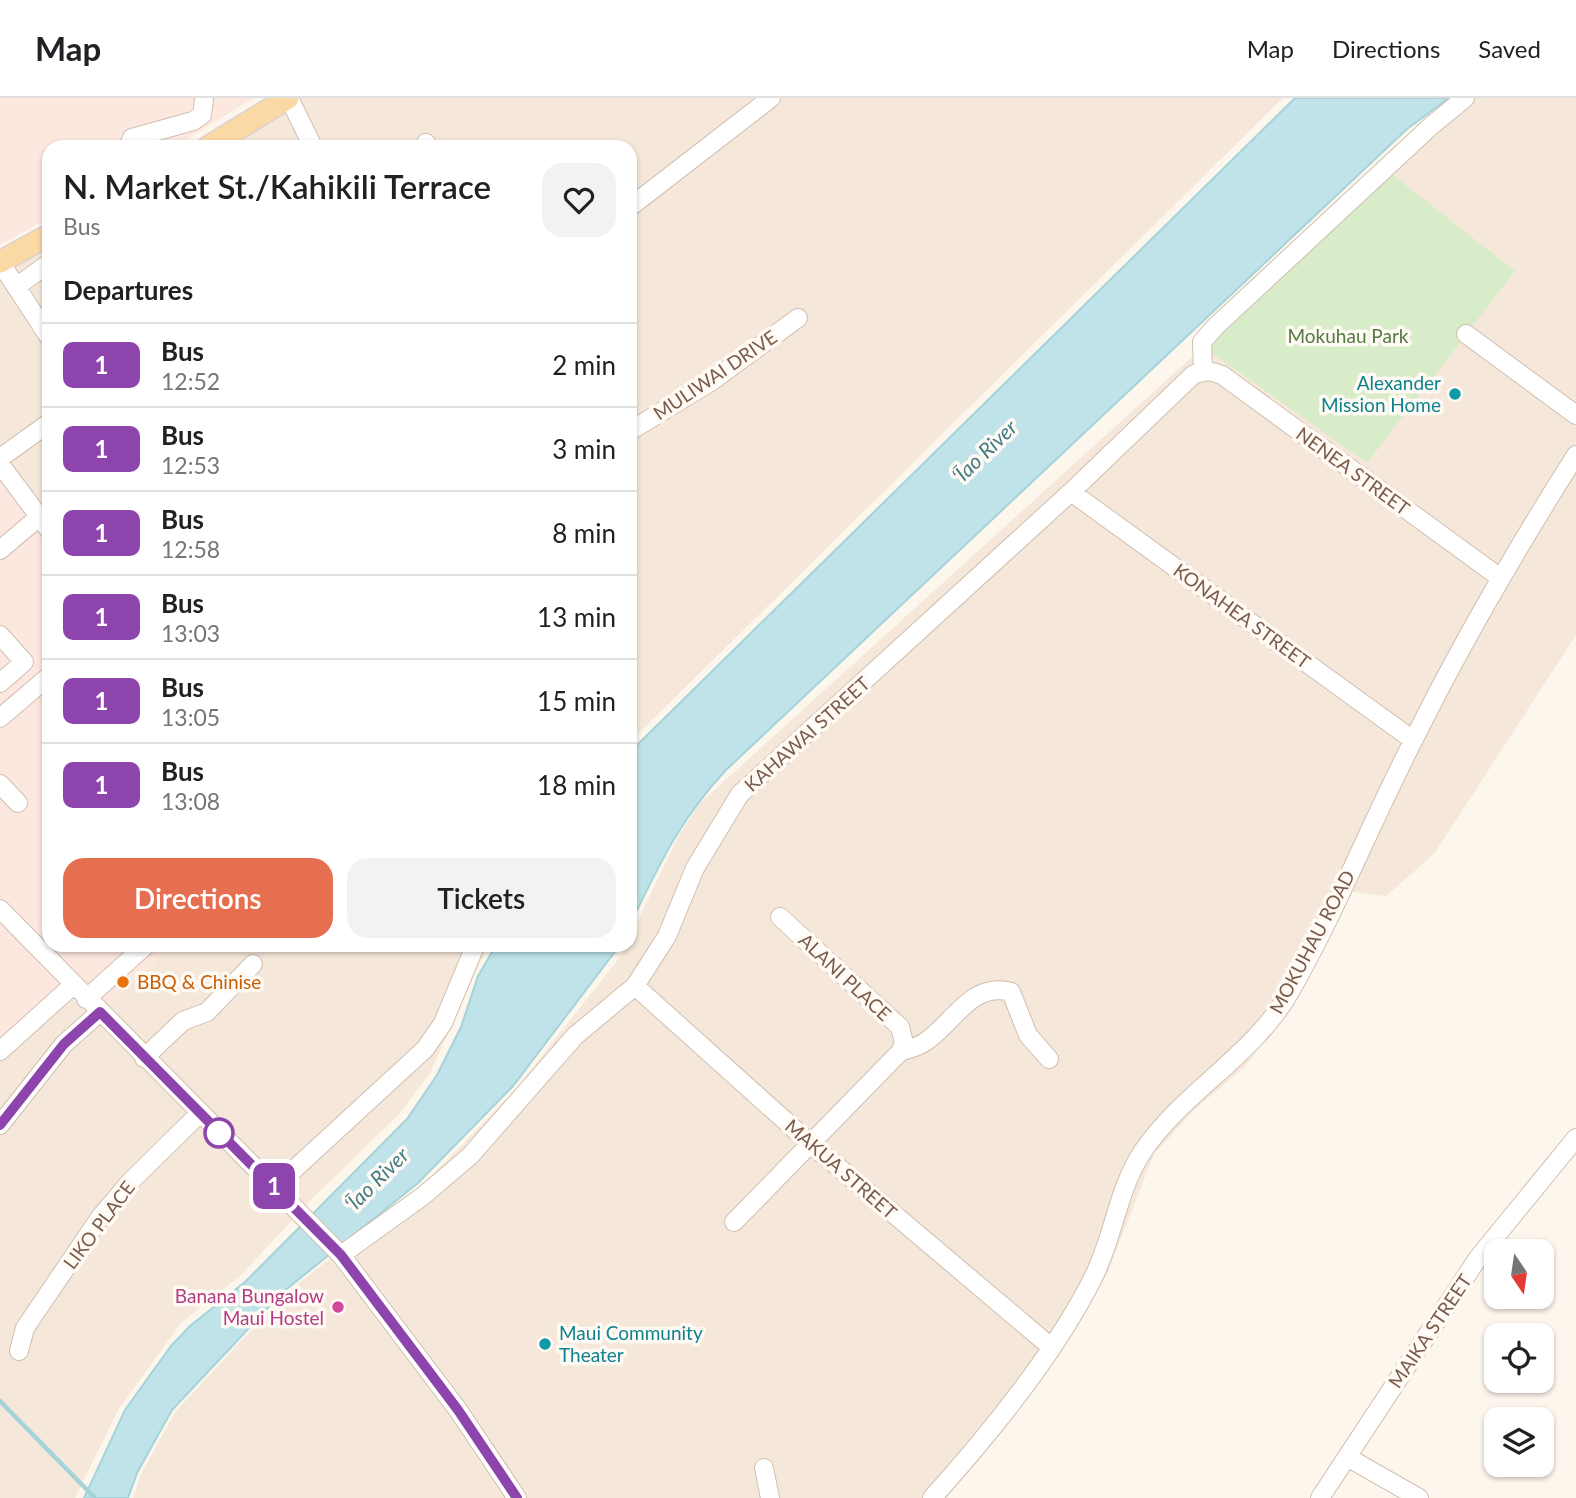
<!DOCTYPE html>
<html lang="en">
<head>
<meta charset="utf-8">
<style>
	:root { --surface:#fff; --page:#f2f2f2; --text:#202124; --muted:#757577; --line:#e0e0e0; --accent:#e76f51 }
	body { margin:0; font-family:Lato,sans-serif; background:var(--page); color:var(--text); height:100vh; display:flex; flex-direction:column; font-size:26px; white-space:nowrap }
	* { box-sizing:border-box; margin:0 }
	p { font-size:23px; color:var(--muted) }
	.icon { flex:none; width:38px; height:38px; fill:none; stroke:currentColor; stroke-width:2; stroke-linecap:round; stroke-linejoin:round }
	.map { position:relative; flex:1; overflow:hidden }
	.panel { position:absolute; left:42px; top:42px; width:595px; height:812px; display:flex; flex-direction:column; background:var(--surface); border-radius:21px; box-shadow:0 2px 5px #0004 }
	.panel>* { flex:none }
	.badge { padding:0 14px; border-radius:10px; font-size:24px; line-height:46px }
	.needle { width:46px; rotate:167deg }
	.fabs { position:absolute; left:1484px; top:1141px; display:grid; gap:14px }
	.fabs a { display:grid; place-items:center; width:70px; height:70px; border-radius:14px; background:var(--surface); box-shadow:0 2px 5px #0004; font-size:35px }
	.map>.badge { position:absolute; translate:-50% -50%; box-shadow:0 0 0 4px #fff }
	h2 { padding:0 21px; font-size:26px; line-height:63px }
	.round { display:grid; place-items:center; flex:none; width:74px; height:74px; border-radius:21px; background:var(--page) }
	.head { display:flex; align-items:center; justify-content:space-between; height:119px; padding:0 21px }
	h1 { font-size:33px; font-weight:600; line-height:52px }
	.cta { display:flex; gap:14px; margin-top:auto; padding:14px 21px }
	.cta a { flex:1; height:80px; border-radius:21px; background:var(--accent); color:#fff; font-size:28px; font-weight:600; line-height:80px; text-align:center }
	.cta a+a { background:var(--page); color:var(--text) }
	ul { padding:0; list-style:none }
	li { display:flex; align-items:center; gap:21px; height:84px; padding:0 21px; border-top:2px solid var(--line) }
	li div { flex:1 }
	li b { display:block; font-size:26px }
	li em { font-style:normal }
	li .badge { min-width:77px; font-weight:700; text-align:center }
	header { display:flex; align-items:center; gap:42px; box-sizing:border-box; height:98px; padding:0 35px; background:var(--surface); border-bottom:2px solid var(--line) }
	header strong { font-size:33px }
	nav { display:flex; gap:38px; margin-inline-start:auto; font-size:24px }
	.map>svg:first-child { display:block }
	.residential { fill:#f5e8da }
	.commercial { fill:#fde8e0 }
	.green { fill:#d8ecc9 }
	.water { fill:#bfe3e8; stroke:#a5d3da; stroke-width:2 }
	.lines { fill:none; stroke-linecap:round; stroke-linejoin:round }
	.stream { stroke:#a5d3da; stroke-width:4.5 }
	.minor-casing { stroke:#d1beb0; stroke-width:20 }
	.major-casing { stroke:#dad1cd; stroke-width:24 }
	.minor { stroke:#fff; stroke-width:18 }
	.major { stroke:#fbd9a5; stroke-width:21 }
	.line-casing { stroke:#fff; stroke-width:16 }
	.line { stroke:#8e44ad; stroke-width:10 }
	.culture-dot { fill:#0f9aa8; stroke:#fffaf3; stroke-width:2.5 }
	.food-dot { fill:#e8710a; stroke:#fffaf3; stroke-width:2.5 }
	.stop-dot { fill:#fff; stroke:#8e44ad; stroke-width:3.5 }
	.hotel-dot { fill:#d1479c; stroke:#fffaf3; stroke-width:2.5 }
	.labels { text-anchor:middle; stroke-width:7; stroke-linejoin:round; paint-order:stroke }
	.park-label { font-size:19px; fill:#537a41; stroke:#fffaf3 }
	.street-label { font-size:19px; fill:#7a5c4d; stroke:#fffaf3 }
	.culture-label { font-size:19px; fill:#0d838f; stroke:#fffaf3; text-anchor:end }
	.food-label { font-size:19px; fill:#c56008; stroke:#fffaf3; text-anchor:start }
	.hotel-label { font-size:19px; fill:#b23c85; stroke:#fffaf3; text-anchor:end }
	.water-label { font-size:21px; font-style:italic; fill:#437c86; stroke:#fffaf3 }
</style>
</head>
<body>
<header>
<strong>Map</strong>
<nav><a>Map</a><a>Directions</a><a>Saved</a></nav>
</header>
<div class="map">
<svg width="1576" height="1400" viewBox="0 0 1576 1400">
	<rect width="100%" height="100%" fill="#fdf6ec"/>
	<!-- residential -->
	<path class="residential" d="M292 0H1283L630 644V49H215Z
		M1475 0H1576V537L1434 756 1386 798 1352 794 1295 902 1245 969 1194 1012 1154 1056 1107 1176 1059 1255 980 1361 946 1400H133L141 1376 175 1314 285 1196 422 1088 515 992 621 858 626 847H630V839L678 739 700 705 1203 249 1366 364 1389 74Z
		M49 142V423L0 357V166Z
		M174 847H488L430 975 399 1016 312 1101 240 1178 181 1225 118 1312 75 1400H0V953L72 888 100 914Z"/>
	<!-- commercial -->
	<path class="commercial" d="M0 0H254L174 49H49V120L0 147Z
		M0 376 49 441V847H174L100 914 72 888 0 953Z"/>
	<!-- green -->
	<path class="green" d="M1389 74 1515 173 1367 365 1203 249Z"/>
	<!-- water -->
	<path class="water" d="M1295 0H1449L1407 31 725 673C678 724 660 766 630 826V654Z
		M496 847H620L513 988 418 1085 283 1194 172 1312 137 1375 128 1400H84L125 1312 171 1248 190 1228 245 1184 407 1021 437 977 461 929 478 878Z"/>
	<g class="lines">
		<!-- stream -->
		<path class="stream" d="M0 1303 95 1400"/>
		<!-- minor casing -->
		<g class="minor-casing">
			<path id="minor" d="M289 0 313 49
				M426 45 429 49
				M128 49 132 40 193 23 202 17 204 2
				M630 109 771 0
				M0 164 49 239
				M16 189 49 165
				M1466 236 1576 317
				M1203 273 1202 244 1215 229 1431 28 1465 0
				M630 333 712 283 798 220
				M0 360 49 325
				M0 366 49 432
				M1071 394 1413 642
				M0 452 39 419
				M0 537 24 564 0 585
				M0 620 49 578
				M0 686 18 705
				M0 811 341 1157 458 1312 517 1400
				M635 888 811 1046 1051 1249
				M86 901 146 847
				M0 953 72 888
				M900 954C908 951 918 949 925 944 953 926 971 883 1011 894L1028 937 1049 961
				M144 960 183 923 207 914 253 866
				M0 1027 64 946 100 914
				M275 1089 425 951 443 925 473 853
				M734 1124 900 954 904 945 900 929 780 819
				M341 1157 423 1098 470 1058 575 938 635 888 667 838 695 770 740 696 1071 394 1194 276 1209 273 1222 277 1499 479
				M19 1253 25 1230 101 1118 131 1083 199 1016
				M1347 1359 1419 1400
				M764 1370 770 1400
				M932 1400C988 1338 1056 1254 1093 1180 1114 1139 1117 1092 1143 1053 1184 993 1253 958 1290 894 1336 813 1371 725 1413 643 1462 544 1517 450 1576 357
				M1320 1400 1478 1160 1576 1040"/>
		</g>
		<!-- major casing -->
		<g class="major-casing">
			<path id="major" d="M208 49 288 0
				M0 164 49 137"/>
		</g>
		<!-- minor -->
		<use href="#minor" class="minor"/>
		<!-- major -->
		<use href="#major" class="major"/>
	</g>
	<g class="lines">
		<!-- line casing -->
		<g class="line-casing">
			<path id="line" d="M0 1027 64 946 100 914 341 1157 458 1312 517 1400"/>
		</g>
		<!-- line -->
		<use href="#line" class="line"/>
	</g>
	<!-- markers -->
	<g class="culture-dot">
		<circle cx="1455" cy="296" r="7"/>
		<circle cx="545" cy="1246" r="7"/>
	</g>
	<circle class="food-dot" cx="123" cy="884" r="7"/>
	<circle class="stop-dot" cx="219" cy="1035" r="14"/>
	<circle class="hotel-dot" cx="338" cy="1209" r="7"/>
	<g class="labels">
		<!-- park labels -->
		<g class="park-label">
			<text x="1348" y="245">Mokuhau Park</text>
		</g>
		<!-- street labels -->
		<g class="street-label">
			<text transform="translate(715 277) rotate(-34)" y="7">MULIWAI DRIVE</text>
			<text transform="translate(1353 373) rotate(36)" y="7">NENEA STREET</text>
			<text transform="translate(1242 518) rotate(36)" y="7">KONAHEA STREET</text>
			<text transform="translate(807 636) rotate(-42)" y="7">KAHAWAI STREET</text>
			<text transform="translate(1312 844) rotate(-62)" y="7">MOKUHAU ROAD</text>
			<text transform="translate(845 879) rotate(43)" y="7">ALANI PLACE</text>
			<text transform="translate(841 1071) rotate(41)" y="7">MAKUA STREET</text>
			<text transform="translate(99 1127) rotate(-53)" y="7">LIKO PLACE</text>
			<text transform="translate(1430 1233) rotate(-56)" y="7">MAIKA STREET</text>
		</g>
		<!-- culture labels -->
		<g class="culture-label">
			<text x="1441" y="292">Alexander<tspan x="1441" dy="22">Mission Home</tspan></text>
			<text x="559" y="1242" text-anchor="start">Maui Community<tspan x="559" dy="22">Theater</tspan></text>
		</g>
		<!-- food labels -->
		<g class="food-label">
			<text x="137" y="891">BBQ &amp; Chinise</text>
		</g>
		<!-- hotel labels -->
		<g class="hotel-label">
			<text x="324" y="1205">Banana Bungalow<tspan x="324" dy="22">Maui Hostel</tspan></text>
		</g>
		<!-- water labels -->
		<g class="water-label">
			<text transform="translate(985 354) rotate(-44)" y="7">ʻĪao River</text>
			<text transform="translate(377 1082) rotate(-45)" y="7">ʻĪao River</text>
		</g>
	</g>
</svg>
<div class="fabs">
<a><svg class="needle" viewBox="-14 -14 28 28"><path d="M0-13l5 13h-10z" fill="#e53935"/><path d="M0 13l5-13h-10z" fill="#757577"/></svg></a>
<a><svg class="icon" aria-label="locate" viewBox="0 0 24 24"><circle cx="12" cy="12" r="6"/><path d="M12 2v4M12 18v4M2 12h4M18 12h4"/></svg></a>
<a><svg class="icon" aria-label="layers" viewBox="0 0 24 24"><path d="M12 4l9 5-9 5-9-5zM3 14l9 5 9-5"/></svg></a>
</div>
<b class="badge" style="left:274px;top:1088px;background:#8e44ad;color:#fff">1</b>
<section class="panel">
<div class="head"><div><h1>N. Market St./Kahikili Terrace</h1><p>Bus</p></div><a class="round"><svg class="icon" aria-label="heart" viewBox="0 0 24 24"><path d="M12 20l-8-8c-3-5 5-10 8-4 3-6 11-1 8 4z"/></svg></a></div>
<h2>Departures</h2>
<ul>
<li><span class="badge" style="background:#8e44ad;color:#fff">1</span><div><b>Bus</b><p>12:52</p></div><em>2 min</em></li>
<li><span class="badge" style="background:#8e44ad;color:#fff">1</span><div><b>Bus</b><p>12:53</p></div><em>3 min</em></li>
<li><span class="badge" style="background:#8e44ad;color:#fff">1</span><div><b>Bus</b><p>12:58</p></div><em>8 min</em></li>
<li><span class="badge" style="background:#8e44ad;color:#fff">1</span><div><b>Bus</b><p>13:03</p></div><em>13 min</em></li>
<li><span class="badge" style="background:#8e44ad;color:#fff">1</span><div><b>Bus</b><p>13:05</p></div><em>15 min</em></li>
<li><span class="badge" style="background:#8e44ad;color:#fff">1</span><div><b>Bus</b><p>13:08</p></div><em>18 min</em></li>
</ul>
<div class="cta"><a>Directions</a><a>Tickets</a></div>
</section>
</div>
</body>
</html>
